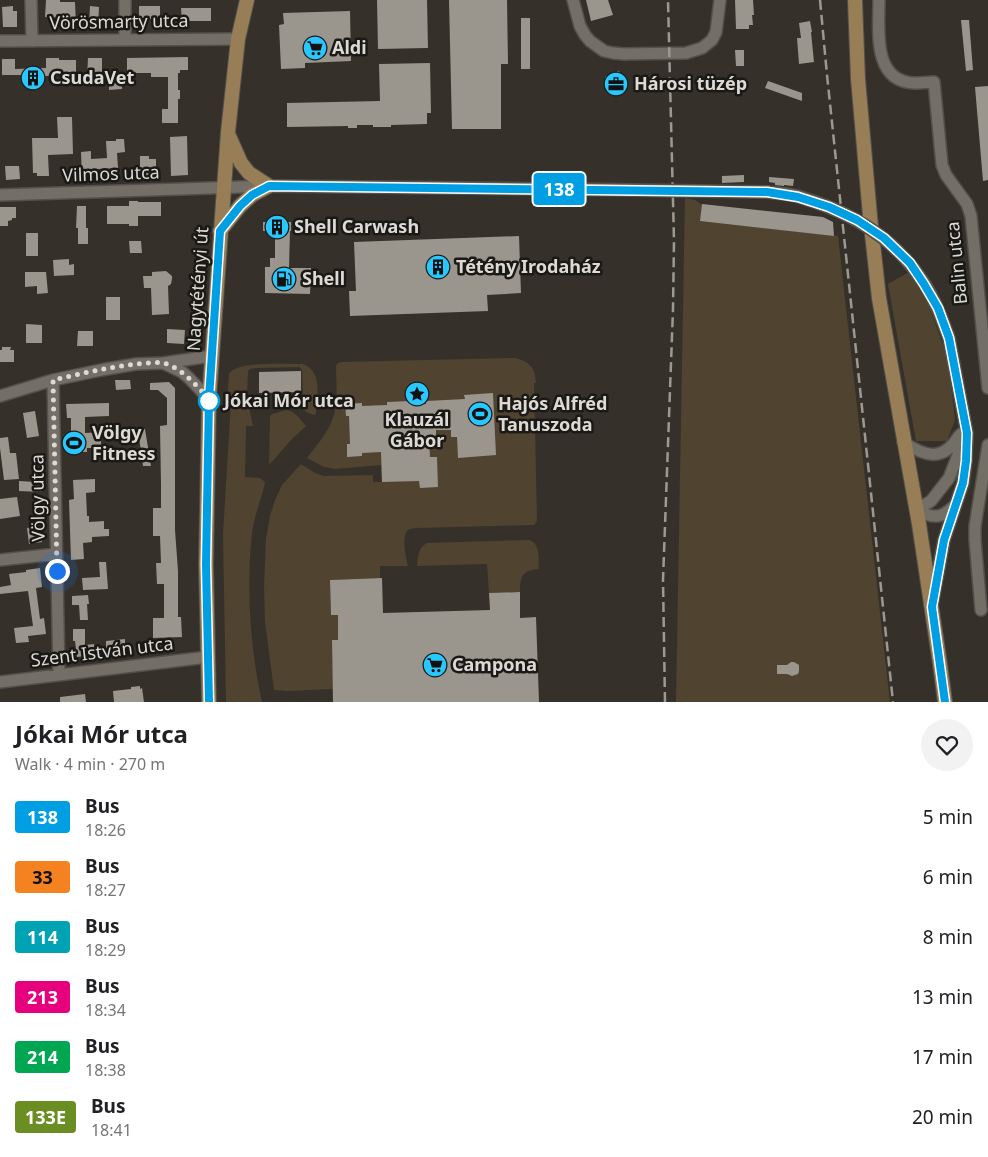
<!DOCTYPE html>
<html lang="en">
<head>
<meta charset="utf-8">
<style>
	:root { --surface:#fff; --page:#f2f2f2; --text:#202124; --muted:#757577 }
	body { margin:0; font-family:"Noto Sans",sans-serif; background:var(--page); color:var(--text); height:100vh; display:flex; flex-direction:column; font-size:19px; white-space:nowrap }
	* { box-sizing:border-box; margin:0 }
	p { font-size:16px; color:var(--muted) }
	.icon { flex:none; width:28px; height:28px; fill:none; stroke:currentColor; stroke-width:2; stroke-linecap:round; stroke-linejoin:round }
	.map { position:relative; height:702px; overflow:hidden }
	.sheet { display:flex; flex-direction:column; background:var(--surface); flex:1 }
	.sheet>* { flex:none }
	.badge { padding:0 10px; border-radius:4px; font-size:18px; line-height:32px }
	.you { position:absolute; width:25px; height:25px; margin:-12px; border:4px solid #fff; border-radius:50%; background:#1a73e8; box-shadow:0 0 0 8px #1a73e833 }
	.map>.badge { position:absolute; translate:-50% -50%; box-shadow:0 0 0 2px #fff }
	.round { display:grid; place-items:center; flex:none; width:52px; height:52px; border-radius:26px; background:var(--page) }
	.overview { display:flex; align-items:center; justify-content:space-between; height:85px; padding:0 15px }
	h1 { font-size:24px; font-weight:700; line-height:38px }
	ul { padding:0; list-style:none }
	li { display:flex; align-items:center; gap:15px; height:60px; padding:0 15px }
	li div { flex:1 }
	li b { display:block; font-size:19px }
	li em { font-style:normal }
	li .badge { min-width:55px; font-weight:700; text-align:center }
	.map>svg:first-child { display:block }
	.green { fill:#504430 }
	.building { fill:#9a958d }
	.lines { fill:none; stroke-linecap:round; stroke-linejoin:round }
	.minor-casing { stroke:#534f4a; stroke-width:14 }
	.major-casing { stroke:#534f4a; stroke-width:16 }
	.minor { stroke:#736e66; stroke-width:11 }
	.major { stroke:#977e56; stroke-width:14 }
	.rail { stroke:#9c9993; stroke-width:2.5; stroke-dasharray:10 5; stroke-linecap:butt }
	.minor-bridge-casing { stroke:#534f4a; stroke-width:14; stroke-linecap:butt }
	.minor-bridge { stroke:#736e66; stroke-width:11 }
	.line-casing { stroke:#fff; stroke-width:11 }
	.line { stroke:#009ee3; stroke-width:8 }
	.walk { stroke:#dddad6; stroke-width:5; stroke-dasharray:0 9 }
	.stop-dot { fill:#fff; stroke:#009ee3; stroke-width:2.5 }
	.labels { text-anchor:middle; stroke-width:5; stroke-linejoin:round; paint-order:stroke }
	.street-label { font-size:18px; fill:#dddad6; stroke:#1b1916 }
	.poi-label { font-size:18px; font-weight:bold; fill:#dddad6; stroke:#1b1916; text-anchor:start }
	.stop-label { font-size:18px; font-weight:bold; fill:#dddad6; stroke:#1b1916; text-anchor:start }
</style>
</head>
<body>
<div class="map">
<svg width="988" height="702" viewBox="0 0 988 702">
	<rect width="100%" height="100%" fill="#35312a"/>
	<!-- green -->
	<path class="green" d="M685 198 695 200 702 205 701 221 838 236 890 702H676Z
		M909 272 924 292 948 359 955 420 947 441H916L888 284Z
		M515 358C530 362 535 367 536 383H534L537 521 534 525 416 528C414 528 409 529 408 530 401 536 406 558 408 566H380V578L330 580 331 615H338V640H332L333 689 287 691 274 690 265 622 264 585 266 539 270 516 275 500 282 485 301 464 315 473 324 476 373 475V482H382L381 465 335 469 324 467 307 458C316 446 328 433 333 418 339 403 336 382 336 366L338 363 342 362Z
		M303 364C323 372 317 395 316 413L315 415C309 414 299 409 298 402 297 400 298 396 298 393H303L302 371 300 367 256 368 250 369 248 371 247 395 250 394V412L253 426H246L245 477 260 478 265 482C264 489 261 497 259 504 256 514 253 524 252 534 246 589 250 648 262 702H226L223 534 231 402 227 404 229 374C231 371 231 371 235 369 248 362 286 364 303 364Z
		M286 410C295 411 300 419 306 426L291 440 269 465 270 416 272 414Z
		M529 540C541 544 538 558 539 569 522 570 520 577 520 592L489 593 487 564 417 566C418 556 418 548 427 543Z"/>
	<!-- building -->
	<path class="building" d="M46 0H60V2H75L76 26H65V18L45 17Z
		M377 0H427L428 48 378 49Z
		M449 0H507L508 64H501V129H452Z
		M586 0H608L613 15 591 21Z
		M735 0H753L754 15H752L753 25H749V29H736Z
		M13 6V11H17V27H3L2 7Z
		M90 6 99 7 98 27H89Z
		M139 6H160V18L147 19V22H139Z
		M181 8H211V21H182Z
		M350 11 351 61 305 63V68L281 69 279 25 284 24 283 13Z
		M521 18H530V69H521Z
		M961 20H969L973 70 966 71Z
		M810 21 812 32H811L814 62 799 64 797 38H801L799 23Z
		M735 50H744V66H736Z
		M188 57V70H180V73H178V90H180V99H178V123H162V109H168V77H151V73H134V77H127V58Z
		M46 58H59V60H76V76H40V88H27V75H2V59H15V69L46 68Z
		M88 58H102V73H96V78L87 77Z
		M430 63 431 113H427V124L391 125V127H373V125H357V128H348V126L287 127V103L380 101 379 64Z
		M619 71 626 91 612 96 605 77Z
		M109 72H121L122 89 109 90Z
		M768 81 802 93V101L765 88Z
		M988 86V180L983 181 975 87Z
		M57 117H72L73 154 48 155 49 176H37V173H33L32 138H58Z
		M187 136 188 175 171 176 170 137Z
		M116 139H124L125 152 117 153 118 168 98 169V178L82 179 81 152 91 151V159L107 158 106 141H116Z
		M140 156H149V159H156V177H140Z
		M5 166H19L20 179 6 180Z
		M744 175V182L722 183V176Z
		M769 177 794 179 793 186 784 185V186L775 185V183L769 182Z
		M129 201H138V202H161V216H138V226H129V224H107V206H129Z
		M702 204 823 217 833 222 834 236 700 221Z
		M77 206H86V228H88V244H78V228H76Z
		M0 207H16V218H12V220L8 221V226H0Z
		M263 222H291V231H290L289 268H311L310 294 265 293V267H270V258H275V231H263Z
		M26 233H38V256H26Z
		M519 236 521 293 487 295 488 311 350 316 349 291H356L354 242Z
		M129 241H141L142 253H130Z
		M69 259V265L74 264V275L54 276 53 260Z
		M166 271 172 276V279L171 284 168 286 169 314 152 315 151 288H144L143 276H152V272Z
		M25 272H46L48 293 37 294V286L25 287Z
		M106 297H120V320H106Z
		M26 324 42 325V343H26Z
		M167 329 185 330 184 344 167 343Z
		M78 331H93V346H77Z
		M2 347H11L10 350H14V362H0V350H2Z
		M301 371V392L259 393V372Z
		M115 380H130L131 389 116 390Z
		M169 382 175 388V530L178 571V617H181L182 637 153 638V618H164V584H157L156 563H161L160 536H153V508H161V484L160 426 167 425V398L158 390H150V383Z
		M493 393 496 455 458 458 457 437H451V430H436V437L429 438 430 457H437L438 487 420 488 419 481 382 482 381 452 362 453V456L347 457V444H350L349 416H346L345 404 362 403V406L387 405V402L411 401 412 405 426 404V401L465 399 464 395Z
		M109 403V416L85 417V433L101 432V448H87V452H71V418H67L66 404Z
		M35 411 39 436 27 438 23 413Z
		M145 429 151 466H143L138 430Z
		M8 437 10 453H16L19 479 4 480 0 448V438Z
		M95 479V492L86 493 87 516H89V522L104 521V529H109V536L92 537V542L83 543 84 559 71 560 69 500 74 499 73 480Z
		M19 481 35 482V483L43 484 42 492 19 491Z
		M17 497 20 516 0 519V499Z
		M40 526 42 542 29 544 27 528Z
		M99 562H106L108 589 83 590 82 578 100 577Z
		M40 568 42 587 36 588 40 619 44 618 46 634 28 636 29 642 16 643 14 628 33 626 28 591 0 594V587L11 585 9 574 26 572V570Z
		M382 578 383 613 490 610 489 593 520 592V618L536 617 539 702H333L332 640H338V615H331L330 580Z
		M88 595 89 604H87L88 620H80L79 605H72V596Z
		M73 629H85V645L94 644V655L77 657 75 641H73Z
		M125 639V647L106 649V641Z
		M791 662H794L799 665V671L798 674 792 676 787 674H777V665H787Z
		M140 686V689L142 688 144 702H114L113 691 131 689V687Z
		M85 694 86 702H60V697Z"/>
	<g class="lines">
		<!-- minor casing -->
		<g class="minor-casing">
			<path id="minor" d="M31 0 32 41
				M125 0V40
				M573 0 580 26 585 35 590 41 604 51 613 53 624 54 686 53 702 48 712 40 716 32 720 0
				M879 0C879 30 872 81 914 83 921 83 928 82 934 82L942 165 946 175 967 204 971 216 988 388
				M0 41 238 39
				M0 195 269 186 568 189
				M163 363 182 372 188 377 209 399
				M53 380 59 674
				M0 396 53 380 101 370 136 364 163 363 212 356
				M903 442C926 457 943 462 959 436
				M916 510 931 501 949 478 958 455 961 434
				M916 510C934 519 942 519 956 504
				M0 560 56 554
				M933 600 944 540 963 483 966 461 967 433 949 338
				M981 610 975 540V526L988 445
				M0 682 208 657"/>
		</g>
		<!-- major casing -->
		<g class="major-casing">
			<path id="major" d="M855 0 858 79 870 216 879 298 919 524 940 664 945 702
				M220 231 240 206 252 195 269 186 249 173 241 163 229 136
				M209 702 206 564 209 399 228 132 238 39 247 0"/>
		</g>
		<!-- minor -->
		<use href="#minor" class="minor"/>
		<!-- major -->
		<use href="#major" class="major"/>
		<!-- rail -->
		<path class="rail" d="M820 0 827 75 893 702
			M665 702 663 580 673 309 674 241 668 0"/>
		<!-- minor-bridge casing -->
		<g class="minor-bridge-casing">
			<path id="minor-bridge" d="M568 189 767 192C777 193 787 194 797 196 803 198 809 200 815 202 859 217 898 243 924 283 935 300 942 319 949 338"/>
		</g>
		<!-- minor-bridge -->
		<use href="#minor-bridge" class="minor-bridge"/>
	</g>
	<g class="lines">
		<!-- line casing -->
		<g class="line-casing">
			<path id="line" d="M209 702 206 564 209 399 220 231 240 206 252 195 269 186 767 192 798 197 829 207 857 220 884 238 910 263 924 284 938 308 949 338 967 433 966 461 963 483 944 540 932 607 945 702"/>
		</g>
		<!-- line -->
		<use href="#line" class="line"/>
		<!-- walk -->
		<path class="walk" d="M57 571 53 380C85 373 116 365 149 363 153 363 160 362 164 363 183 369 196 385 209 399V401"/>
	</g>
	<!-- icons -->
	<defs>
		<g id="supermarket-disc" transform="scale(1.25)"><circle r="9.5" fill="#28c8ff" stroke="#1b1916"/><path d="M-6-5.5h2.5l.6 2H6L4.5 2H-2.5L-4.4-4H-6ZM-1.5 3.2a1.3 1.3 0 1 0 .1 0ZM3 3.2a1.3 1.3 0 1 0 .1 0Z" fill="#111"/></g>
		<g id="building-disc" transform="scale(1.25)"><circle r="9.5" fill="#28c8ff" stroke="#1b1916"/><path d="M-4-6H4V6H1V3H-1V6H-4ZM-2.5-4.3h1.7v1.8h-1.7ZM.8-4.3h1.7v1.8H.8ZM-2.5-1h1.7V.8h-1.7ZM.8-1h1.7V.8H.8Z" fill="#111"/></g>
		<g id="office-disc" transform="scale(1.25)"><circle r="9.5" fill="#28c8ff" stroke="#1b1916"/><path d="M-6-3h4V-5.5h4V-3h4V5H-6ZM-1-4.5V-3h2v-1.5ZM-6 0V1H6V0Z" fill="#111"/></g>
		<g id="fuel-disc" transform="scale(1.25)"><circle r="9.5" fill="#28c8ff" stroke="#1b1916"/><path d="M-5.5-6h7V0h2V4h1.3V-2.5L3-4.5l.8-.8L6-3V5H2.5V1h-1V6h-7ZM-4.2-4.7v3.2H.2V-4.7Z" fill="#111"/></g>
		<g id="sight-disc" transform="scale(1.25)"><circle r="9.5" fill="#28c8ff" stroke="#1b1916"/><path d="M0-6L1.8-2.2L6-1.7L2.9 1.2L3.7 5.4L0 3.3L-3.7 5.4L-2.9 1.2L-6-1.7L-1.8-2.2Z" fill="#111"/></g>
		<g id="stadium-disc" transform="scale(1.25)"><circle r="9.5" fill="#28c8ff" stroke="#1b1916"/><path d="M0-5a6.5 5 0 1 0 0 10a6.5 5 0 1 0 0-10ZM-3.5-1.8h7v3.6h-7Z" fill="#111"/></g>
	</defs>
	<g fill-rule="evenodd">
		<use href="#supermarket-disc" x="315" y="48"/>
		<use href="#building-disc" x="33" y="78"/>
		<use href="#office-disc" x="616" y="84"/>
		<use href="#building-disc" x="277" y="227"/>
		<use href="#building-disc" x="438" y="267"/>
		<use href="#fuel-disc" x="284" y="279"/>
		<use href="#sight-disc" x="417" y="394"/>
		<use href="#stadium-disc" x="480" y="414"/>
		<use href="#stadium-disc" x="74" y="443"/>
		<use href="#supermarket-disc" x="435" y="665"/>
	</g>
	<!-- markers -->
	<circle class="stop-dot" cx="209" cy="401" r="10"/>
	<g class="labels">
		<!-- street labels -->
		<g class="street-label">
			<text transform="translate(119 22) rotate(-1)" y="6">Vörösmarty utca</text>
			<text transform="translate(111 174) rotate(-2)" y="6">Vilmos utca</text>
			<text transform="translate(957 263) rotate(-96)" y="6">Balin utca</text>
			<text transform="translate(198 289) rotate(-86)" y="6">Nagytétényi út</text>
			<text transform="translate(38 498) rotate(-91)" y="6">Völgy utca</text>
			<text transform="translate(102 652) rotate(-7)" y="6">Szent István utca</text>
		</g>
		<!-- poi labels -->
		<g class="poi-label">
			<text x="332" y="54">Aldi</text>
			<text x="50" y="84">CsudaVet</text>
			<text x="634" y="90">Hárosi tüzép</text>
			<text x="294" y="233">Shell Carwash</text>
			<text x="456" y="273">Tétény Irodaház</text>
			<text x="302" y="285">Shell</text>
			<text x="498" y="410">Hajós Alfréd<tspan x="498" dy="21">Tanuszoda</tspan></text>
			<text x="417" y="426" text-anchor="middle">Klauzál<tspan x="417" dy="21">Gábor</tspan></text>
			<text x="92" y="439">Völgy<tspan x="92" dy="21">Fitness</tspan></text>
			<text x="452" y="671">Campona</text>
		</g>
		<!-- stop labels -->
		<g class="stop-label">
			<text x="224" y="407">Jókai Mór utca</text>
		</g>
	</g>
</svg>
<div class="you" style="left:57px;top:571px"></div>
<b class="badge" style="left:559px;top:189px;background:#009ee3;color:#fff">138</b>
</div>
<section class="sheet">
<div class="overview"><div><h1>Jókai Mór utca</h1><p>Walk · 4 min · 270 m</p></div><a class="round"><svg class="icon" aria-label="heart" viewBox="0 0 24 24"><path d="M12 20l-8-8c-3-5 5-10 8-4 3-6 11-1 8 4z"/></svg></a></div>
<ul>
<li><span class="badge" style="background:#009ee3;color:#fff">138</span><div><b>Bus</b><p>18:26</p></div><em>5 min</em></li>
<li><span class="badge" style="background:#f58220;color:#111">33</span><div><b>Bus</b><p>18:27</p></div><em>6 min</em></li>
<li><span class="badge" style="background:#00a3b4;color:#fff">114</span><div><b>Bus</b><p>18:29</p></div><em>8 min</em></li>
<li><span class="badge" style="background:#e6007e;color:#fff">213</span><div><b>Bus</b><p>18:34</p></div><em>13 min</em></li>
<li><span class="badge" style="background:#00a651;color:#fff">214</span><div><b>Bus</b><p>18:38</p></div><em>17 min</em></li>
<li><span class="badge" style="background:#6b8e23;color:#fff">133E</span><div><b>Bus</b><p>18:41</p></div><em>20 min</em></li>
</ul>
</section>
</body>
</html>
